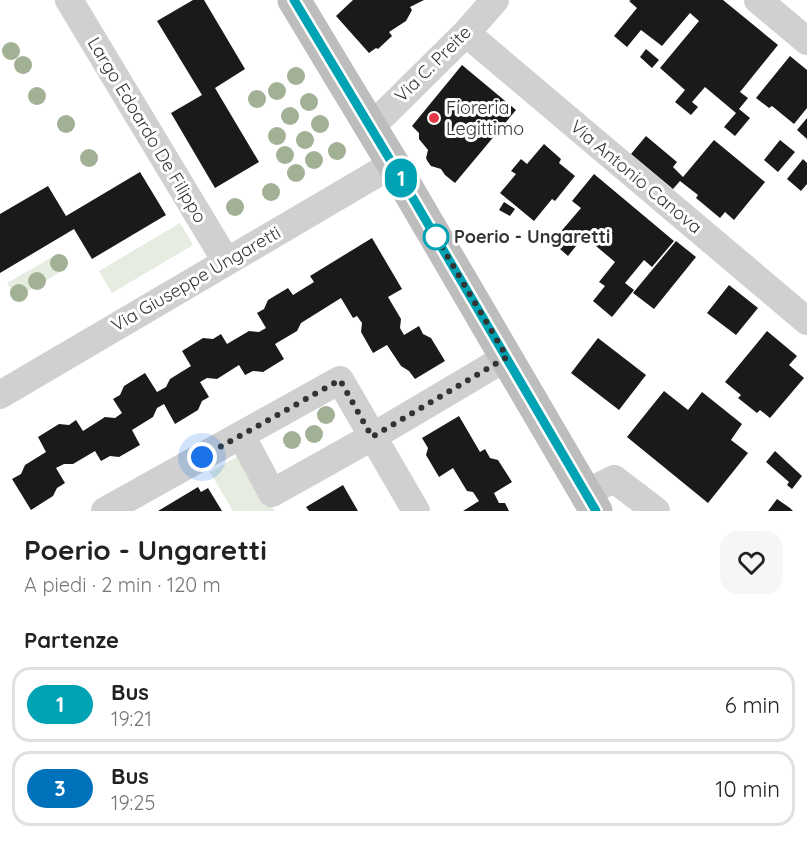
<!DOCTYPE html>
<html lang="it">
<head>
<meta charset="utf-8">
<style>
	:root { --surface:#fff; --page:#f6f6f6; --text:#222; --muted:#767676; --line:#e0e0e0 }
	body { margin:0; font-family:Quicksand,sans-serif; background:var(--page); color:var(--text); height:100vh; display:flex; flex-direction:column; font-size:22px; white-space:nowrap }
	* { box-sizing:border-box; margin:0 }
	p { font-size:20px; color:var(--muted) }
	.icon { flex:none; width:33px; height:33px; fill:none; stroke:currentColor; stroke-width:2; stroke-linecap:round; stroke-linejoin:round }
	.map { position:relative; height:511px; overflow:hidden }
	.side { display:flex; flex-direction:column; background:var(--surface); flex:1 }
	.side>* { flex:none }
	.badge { padding:0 12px; border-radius:20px; font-size:21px; line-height:39px }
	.you { position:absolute; width:30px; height:30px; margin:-15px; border:4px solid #fff; border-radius:50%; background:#1a73e8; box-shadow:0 0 0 9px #1a73e833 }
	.map>.badge { position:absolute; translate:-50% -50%; box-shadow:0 0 0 3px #fff }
	h2 { padding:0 24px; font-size:22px; line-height:54px }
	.round { display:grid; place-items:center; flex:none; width:63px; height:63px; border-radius:18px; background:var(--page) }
	.headline { display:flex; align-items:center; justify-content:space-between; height:102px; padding:0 24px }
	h1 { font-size:28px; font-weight:700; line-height:45px }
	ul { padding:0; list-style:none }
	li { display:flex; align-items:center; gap:18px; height:75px; margin:0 12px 9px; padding:0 12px; border:3px solid var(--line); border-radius:18px }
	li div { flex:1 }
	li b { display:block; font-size:22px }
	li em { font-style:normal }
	li .badge { min-width:66px; font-weight:700; text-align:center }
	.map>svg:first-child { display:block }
	.green { fill:#e6ecdf }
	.building { fill:#1a1a1a }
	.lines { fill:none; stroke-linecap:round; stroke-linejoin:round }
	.street { stroke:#d0d0d0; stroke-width:28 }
	.secondary { stroke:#bdbdbd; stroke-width:33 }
	.tree { fill:#a2b095 }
	.line-casing { stroke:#fff; stroke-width:14 }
	.line { stroke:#00a3b4; stroke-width:9 }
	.walk { stroke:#333; stroke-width:6; stroke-dasharray:0 10.8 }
	.poi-dot { fill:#e63946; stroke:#fff; stroke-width:2 }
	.stop-dot { fill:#fff; stroke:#00a3b4; stroke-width:3 }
	.labels { text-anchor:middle; stroke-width:6; stroke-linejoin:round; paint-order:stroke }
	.street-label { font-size:18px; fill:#333; stroke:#fff }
	.poi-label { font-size:18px; fill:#333; stroke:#fff; text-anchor:start }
	.stop-label { font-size:18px; font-weight:bold; fill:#333; stroke:#fff; text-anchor:start }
</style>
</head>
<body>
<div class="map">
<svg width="807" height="511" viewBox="0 0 807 511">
	<rect width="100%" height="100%" fill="#fff"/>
	<!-- green -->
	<path class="green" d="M180 223 193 245 112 293 99 271Z
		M54 256 62 271 16 298 7 283Z
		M240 455 275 511H233L210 472Z"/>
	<!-- building -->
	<path class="building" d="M193 0H204L245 69 215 88 259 162 215 188 171 113 202 95 157 21Z
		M353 0H424L410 7 412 10 406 21 389 32 392 36 378 49 376 48 369 53 336 16Z
		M631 0H723L778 45 740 92 748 98 739 109 750 118 735 136 724 127 736 113 705 87 692 102 698 107 691 115 675 102 685 90 660 68 699 21 690 13 662 46 641 30 627 47 614 36 637 8 629 1Z
		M646 49 659 60 652 68 640 57Z
		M790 56 807 70V108L794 124 772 106 769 108 756 98Z
		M462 65 516 110 455 183 445 175 441 169 431 166 428 162 426 158 428 150 419 139V133L412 126Z
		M807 118V139L797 130Z
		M646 136 677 162 673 167 683 177 714 140 765 182 734 220 725 212 720 218 696 198 698 195 680 181 673 189 631 154Z
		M780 140 795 152 778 172 764 160Z
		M544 144 561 159 559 163 575 176 555 201 552 199 534 221 500 193 516 174 511 171 521 159 527 164Z
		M803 159 807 163V184L801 191 787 179Z
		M140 172 166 215 92 259 74 229 0 273V214L48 186 66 216Z
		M594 174 674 241 652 267 644 260 625 283 634 290 612 317 593 301 605 286 599 282 615 262 584 236 568 256 552 242 581 208 572 201Z
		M504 202 515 209 510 216 499 210Z
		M372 238 402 289 388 297 401 319 400 328 404 335 419 326 423 334 431 338 445 361 415 379 409 371 401 366 387 345 373 353 361 332 362 323 357 316 353 318 341 298 301 323 297 331 275 344 284 359 263 372 253 371 245 375 239 365 217 379 207 378 200 382 209 397 202 401 198 410 175 424 164 404 157 408 153 417 132 430 140 445 119 457 110 456 101 461 95 451 73 464H64L56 468 65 483 57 488 53 496 31 510 12 479 21 474 25 465 46 452 38 437 59 424 69 425 76 420 83 431 105 417 115 418 122 413 113 399 120 395 124 386 145 373 157 392 166 387 170 379 191 366 182 351 203 338 213 339 221 334 227 344 249 331 259 332 266 328 257 313 264 309 268 300 288 288 293 295 314 282 310 276Z
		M676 241 696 257 654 309 633 293Z
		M729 285 758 308 736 335 707 313Z
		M767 331 797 356 789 365 804 378 770 418 760 410 757 413 738 398 741 395 725 382Z
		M598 338 646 375 619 410 571 373Z
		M664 391 688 410 702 392 742 424 731 440 748 453 708 503 627 437Z
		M459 416 480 452 485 449 490 458 498 460 512 482 494 493 499 503H505L509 511H463L479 501 473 492 467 491 453 468 439 477 426 455 428 448 422 438Z
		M775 451 802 476 792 489 787 485 789 482 766 462Z
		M343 485 358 511H309L306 507Z
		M198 487 201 492 208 488 222 511H158Z
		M777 499 790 508 793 511H768Z"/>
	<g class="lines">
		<!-- street -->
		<path class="street" d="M69 0 226 261
			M758 0 807 41
			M466 33 807 321
			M371 127 466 33 495 0
			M0 395 393 164
			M241 435 340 380 416 511
			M586 493 614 479 656 511
			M105 511 241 435 272 493 372 437 507 357"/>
		<!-- secondary -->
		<path class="secondary" d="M294 0 393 164 596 511"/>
	</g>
	<!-- trees -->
	<g class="tree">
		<circle cx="11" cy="51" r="9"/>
		<circle cx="23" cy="65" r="9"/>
		<circle cx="296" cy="76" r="9"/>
		<circle cx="277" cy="91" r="9"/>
		<circle cx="37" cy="96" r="9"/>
		<circle cx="257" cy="99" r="9"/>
		<circle cx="309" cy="102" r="9"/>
		<circle cx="290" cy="116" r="9"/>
		<circle cx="66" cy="124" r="9"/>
		<circle cx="320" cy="124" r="9"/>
		<circle cx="277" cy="136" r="9"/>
		<circle cx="305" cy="140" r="9"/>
		<circle cx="337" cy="151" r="9"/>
		<circle cx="285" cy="155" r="9"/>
		<circle cx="89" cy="158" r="9"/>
		<circle cx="314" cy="160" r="9"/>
		<circle cx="296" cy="173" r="9"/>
		<circle cx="271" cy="192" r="9"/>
		<circle cx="235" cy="207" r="9"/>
		<circle cx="59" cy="263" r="9"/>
		<circle cx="37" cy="281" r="9"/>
		<circle cx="19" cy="293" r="9"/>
		<circle cx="326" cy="415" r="9"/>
		<circle cx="314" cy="434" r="9"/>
		<circle cx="292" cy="440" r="9"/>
	</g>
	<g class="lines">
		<!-- line casing -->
		<g class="line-casing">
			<path id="line" d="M294 0 404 183 596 511"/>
		</g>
		<!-- line -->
		<use href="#line" class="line"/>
		<!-- walk -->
		<path class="walk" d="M202 457 340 380 372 437 507 357 436 237"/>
	</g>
	<!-- markers -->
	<circle class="poi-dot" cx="434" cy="118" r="6"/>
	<circle class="stop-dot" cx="436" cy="237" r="12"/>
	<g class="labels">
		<!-- street labels -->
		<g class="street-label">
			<text transform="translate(433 64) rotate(-45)" y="6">Via C. Preite</text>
			<text transform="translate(147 130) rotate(59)" y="6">Largo Edoardo De Filippo</text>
			<text transform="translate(636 177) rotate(40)" y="6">Via Antonio Canova</text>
			<text transform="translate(196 279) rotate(-30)" y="6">Via Giuseppe Ungaretti</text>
		</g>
		<!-- poi labels -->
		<g class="poi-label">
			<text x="446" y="114">Fioreria<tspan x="446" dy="21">Legittimo</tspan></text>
		</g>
		<!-- stop labels -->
		<g class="stop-label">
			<text x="454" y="243">Poerio - Ungaretti</text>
		</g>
	</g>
</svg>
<div class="you" style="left:202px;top:457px"></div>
<b class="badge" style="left:401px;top:178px;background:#00a3b4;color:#fff">1</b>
</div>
<section class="side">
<div class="headline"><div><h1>Poerio - Ungaretti</h1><p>A piedi · 2 min · 120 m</p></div><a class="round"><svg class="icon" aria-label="heart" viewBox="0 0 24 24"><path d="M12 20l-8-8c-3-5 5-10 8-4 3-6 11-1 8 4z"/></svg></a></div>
<h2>Partenze</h2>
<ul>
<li><span class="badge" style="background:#00a3b4;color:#fff">1</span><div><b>Bus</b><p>19:21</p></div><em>6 min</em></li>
<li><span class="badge" style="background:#0072bc;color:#fff">3</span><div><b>Bus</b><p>19:25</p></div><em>10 min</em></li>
</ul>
</section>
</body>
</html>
